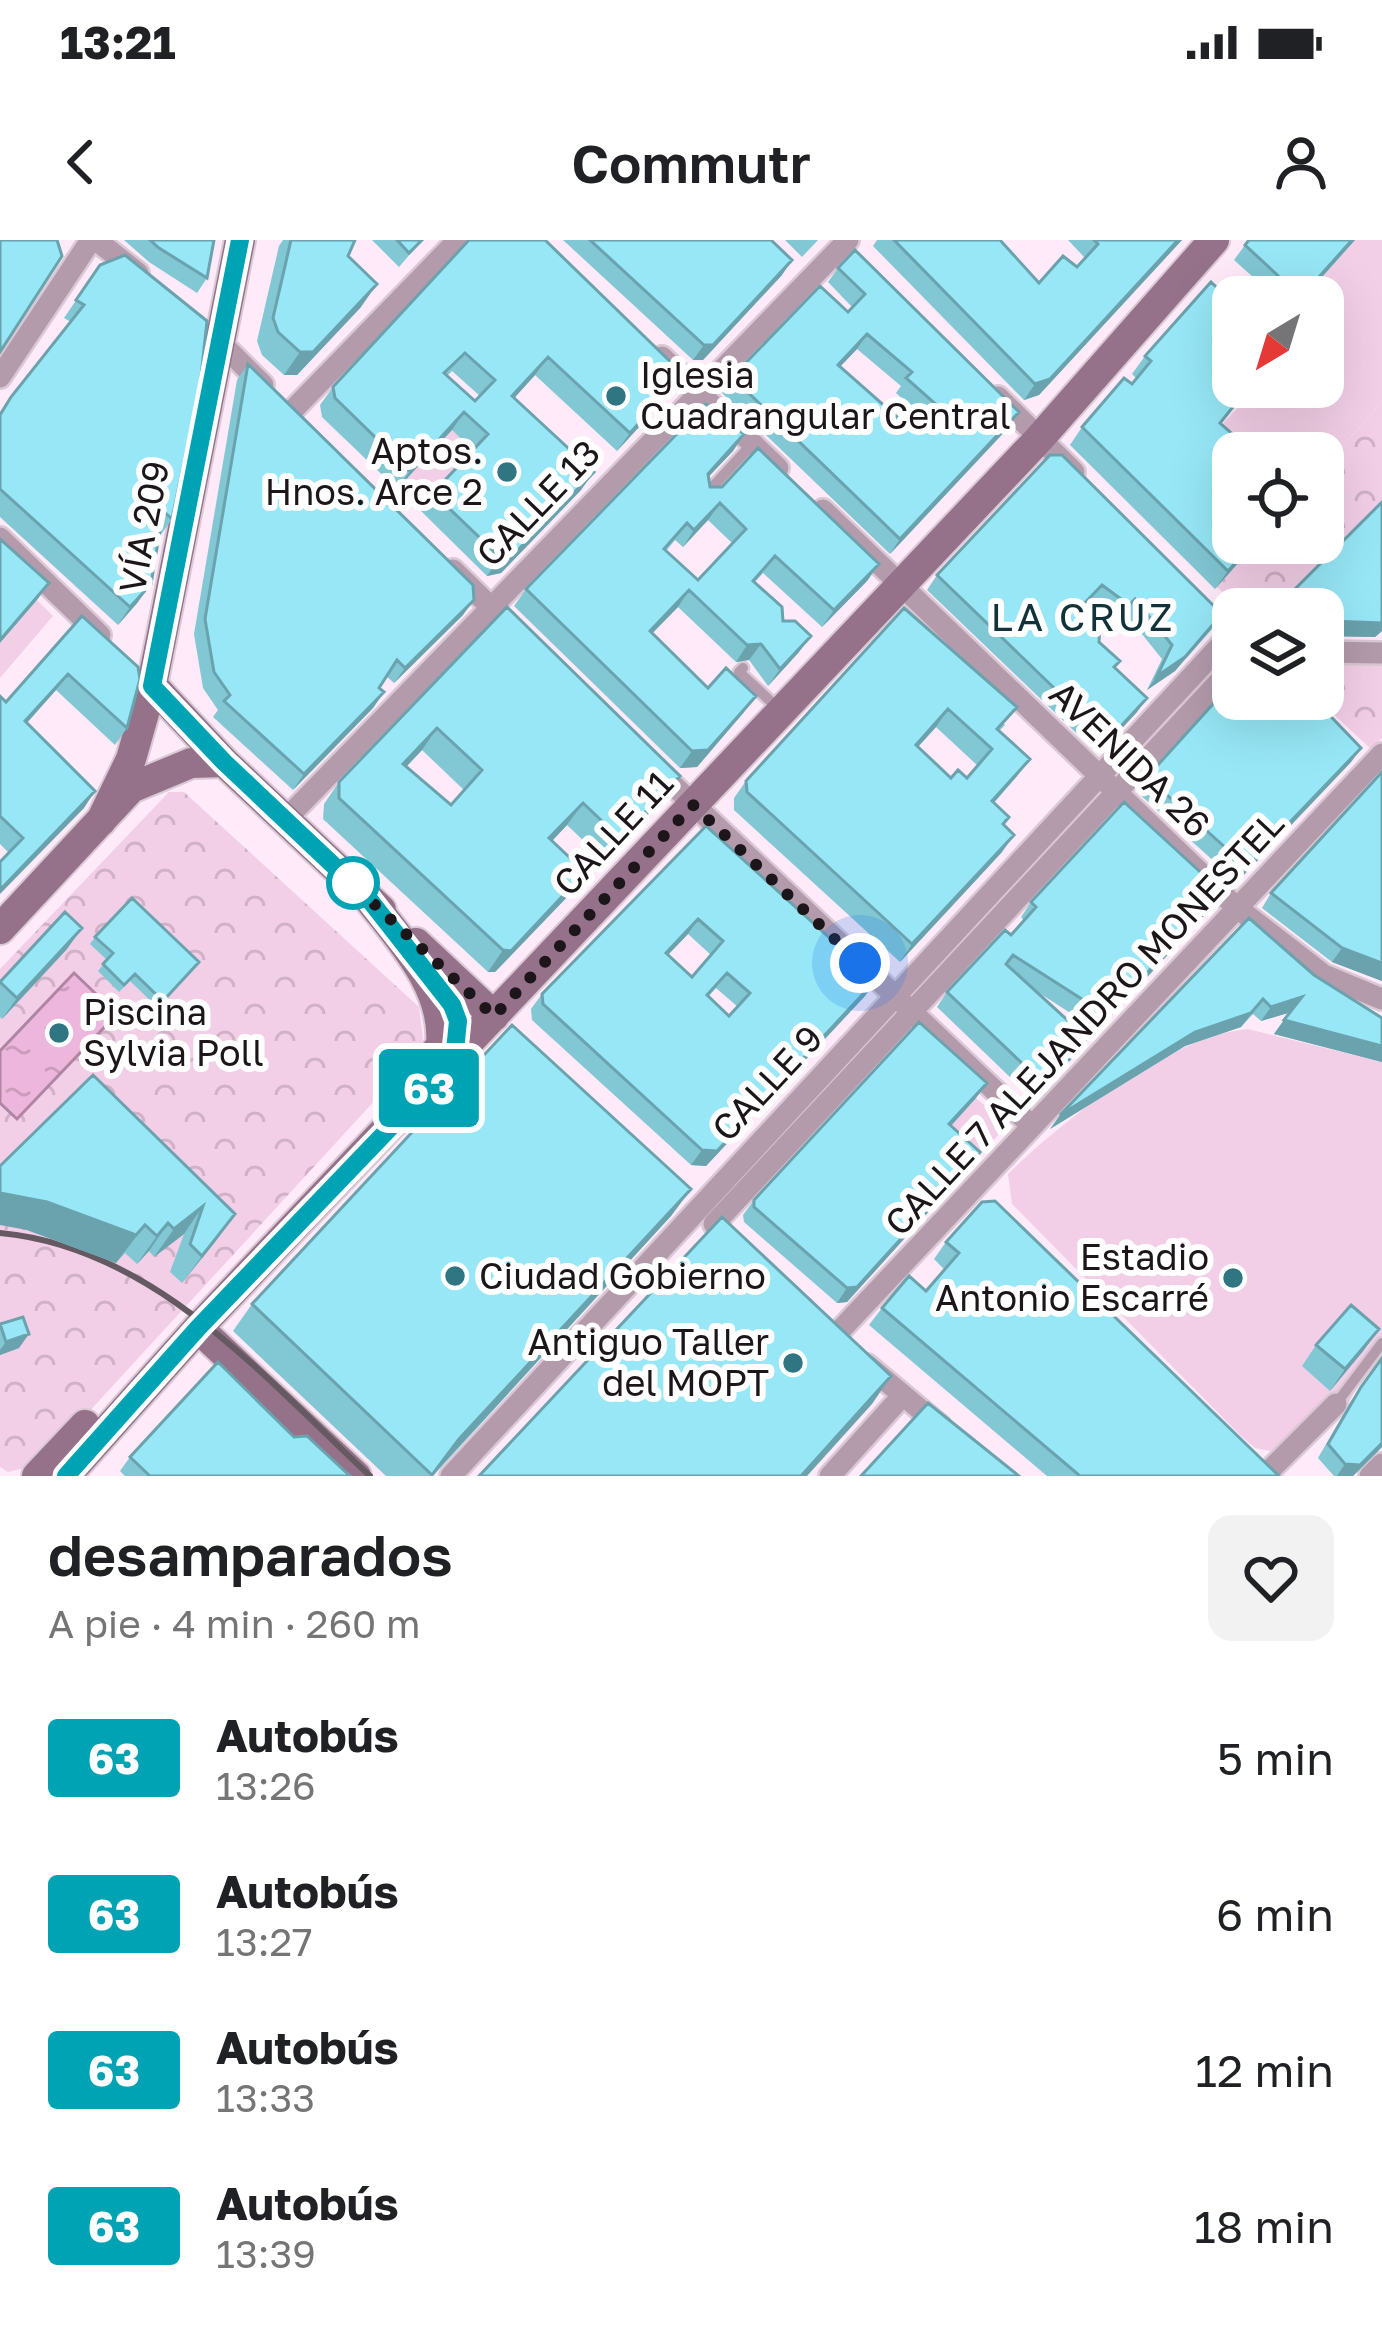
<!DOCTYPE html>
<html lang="es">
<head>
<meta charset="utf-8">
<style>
	:root { --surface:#fff; --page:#f2f2f2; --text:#202124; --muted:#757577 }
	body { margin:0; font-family:"Golos Text",sans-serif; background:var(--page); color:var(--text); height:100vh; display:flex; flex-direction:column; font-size:45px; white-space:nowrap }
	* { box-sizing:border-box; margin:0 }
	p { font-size:39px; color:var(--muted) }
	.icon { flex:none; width:66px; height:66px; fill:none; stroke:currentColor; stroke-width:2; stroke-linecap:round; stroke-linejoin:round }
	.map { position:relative; height:1236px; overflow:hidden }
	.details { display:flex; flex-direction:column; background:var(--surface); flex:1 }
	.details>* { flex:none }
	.badge { padding:0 24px; border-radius:9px; font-size:42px; line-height:78px }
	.needle { width:78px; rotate:218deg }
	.buttons { position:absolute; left:1212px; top:36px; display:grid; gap:24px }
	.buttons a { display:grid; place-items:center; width:132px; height:132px; border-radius:24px; background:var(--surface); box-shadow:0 12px 48px #0002; font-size:60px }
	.you { position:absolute; width:60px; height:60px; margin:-30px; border:9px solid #fff; border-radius:50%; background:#1a73e8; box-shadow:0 0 0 18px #1a73e833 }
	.map>.badge { position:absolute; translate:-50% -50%; box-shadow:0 0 0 6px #fff }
	.round { display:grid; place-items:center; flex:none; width:126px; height:126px; border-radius:24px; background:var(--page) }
	.head { display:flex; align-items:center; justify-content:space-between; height:204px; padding:0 48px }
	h1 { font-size:57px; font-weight:600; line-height:90px }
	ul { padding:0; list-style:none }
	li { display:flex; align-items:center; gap:36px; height:156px; padding:0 48px }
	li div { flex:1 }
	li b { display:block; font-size:45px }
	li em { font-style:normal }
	li .badge { min-width:132px; font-weight:700; text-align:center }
	.status { display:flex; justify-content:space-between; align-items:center; height:84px; padding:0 60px; background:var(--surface); direction:ltr }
	.status svg { height:33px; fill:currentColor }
	header { display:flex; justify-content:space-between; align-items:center; height:156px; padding:0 48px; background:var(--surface); font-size:54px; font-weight:600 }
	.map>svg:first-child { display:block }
	.grass { fill:#f3cfe7 }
	.forest { fill:url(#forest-crowns) }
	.water { fill:url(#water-ripples); stroke:#ae86a2; stroke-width:3 }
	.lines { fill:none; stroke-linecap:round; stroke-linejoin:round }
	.service-casing { stroke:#dac8d4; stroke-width:15 }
	.minor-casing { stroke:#dac8d4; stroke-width:26 }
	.secondary-casing { stroke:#dac8d4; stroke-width:34 }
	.service { stroke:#b49bac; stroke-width:10 }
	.minor { stroke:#b49bac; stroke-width:21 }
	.secondary { stroke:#95728a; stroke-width:30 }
	.rail { stroke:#655a61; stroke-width:6 }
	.wall { fill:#82c7d4; fill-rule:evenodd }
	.shaded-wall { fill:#6aa2ad }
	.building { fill:#97e7f7; stroke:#6aa2ad; stroke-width:3; fill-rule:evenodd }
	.line-casing { stroke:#fff; stroke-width:27 }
	.line { stroke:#00a3b4; stroke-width:18 }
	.walk { stroke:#1c1519; stroke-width:12; stroke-dasharray:0 21.6 }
	.poi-dot { fill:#2f7582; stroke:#fefefe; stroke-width:4.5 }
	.stop-dot { fill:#fff; stroke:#00a3b4; stroke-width:6 }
	.labels { text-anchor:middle; stroke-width:12; stroke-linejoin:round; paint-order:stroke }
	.poi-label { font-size:36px; fill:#1c1519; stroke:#fefefe; text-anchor:start }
	.street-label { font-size:36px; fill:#1c1519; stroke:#fefefe }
	.neighbourhood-label { font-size:39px; letter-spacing:3px; fill:#113239; stroke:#fefefe }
</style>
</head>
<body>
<div class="status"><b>13:21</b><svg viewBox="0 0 49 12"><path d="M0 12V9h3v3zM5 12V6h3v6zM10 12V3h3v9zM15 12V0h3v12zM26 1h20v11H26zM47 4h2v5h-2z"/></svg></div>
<header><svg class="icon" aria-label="back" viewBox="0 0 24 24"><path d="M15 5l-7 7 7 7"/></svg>Commutr<svg class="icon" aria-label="person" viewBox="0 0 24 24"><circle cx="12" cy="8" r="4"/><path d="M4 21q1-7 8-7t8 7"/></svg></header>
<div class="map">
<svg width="1382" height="1236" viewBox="0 0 1382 1236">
	<defs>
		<pattern id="forest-crowns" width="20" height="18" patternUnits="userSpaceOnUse" patternTransform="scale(3)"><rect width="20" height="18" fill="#f3cfe7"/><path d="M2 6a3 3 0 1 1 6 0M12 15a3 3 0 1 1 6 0" fill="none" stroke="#d0b1c6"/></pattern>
		<pattern id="water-ripples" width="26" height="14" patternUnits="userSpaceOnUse" patternTransform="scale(3)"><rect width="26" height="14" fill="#edb6dc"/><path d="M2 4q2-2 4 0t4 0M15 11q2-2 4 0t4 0" fill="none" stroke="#cb9cbc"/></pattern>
	</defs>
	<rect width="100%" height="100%" fill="#feeaf8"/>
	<!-- grass -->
	<path class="grass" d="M1355 0H1382V162L1323 228V213H1233L1207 201 1240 165 1222 149 1323 147V57H1304Z
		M467 174 476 213 421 271 397 249Z
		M37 360 53 376 0 438V403Z
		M1248 789 1382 822V1112L1366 1129 1345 1171 1329 1158 1270 1211 1255 1208 1240 1195 1012 964 1008 934C1065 879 1168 797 1248 789Z
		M976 858 1007 885 970 926 939 899Z"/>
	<!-- forest -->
	<path class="forest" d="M1382 162V265L1279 369H1241L1217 347 1256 303H1323V228Z
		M1323 423H1382V498L1371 509 1317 459H1323Z
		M169 552H184L419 767 423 799 412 820 41 1224 8 1232 0 1227V729Z"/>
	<!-- water -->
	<path class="water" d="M74 733 117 774 17 879 0 863V811Z"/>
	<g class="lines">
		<!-- service casing -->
		<g class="service-casing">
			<path id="service" d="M706 254 753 203
				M743 428 739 432 780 470
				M1336 1164 1382 1103"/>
		</g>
		<!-- minor casing -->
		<g class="minor-casing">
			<path id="minor" d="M96 0 138 33
				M213 95 263 145
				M662 117 778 228
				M0 137 91 0
				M998 157 1074 232
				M291 172 458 0
				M823 270 1236 667 1324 735 1382 759
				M0 298 100 395
				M453 330 516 392
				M1323 412 1382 413
				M654 527 1031 885
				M285 580 848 0
				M714 984 1233 427
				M833 1098 1382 514
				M867 1125 940 1186
				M1268 1232 1336 1164
				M451 1236 1233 392
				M830 1236 903 1155
				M1370 1236 1382 1224"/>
		</g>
		<!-- secondary casing -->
		<g class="secondary-casing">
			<path id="secondary" d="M152 445 224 522 381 670
				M101 581 131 519 152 445 240 0
				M368 658C401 701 446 748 441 805L420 833
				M0 689 131 548 191 523 224 522
				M416 703 494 776
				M198 1088 356 1236
				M37 1236 85 1185
				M66 1236 198 1088 1039 199 1214 0"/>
		</g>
		<!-- service -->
		<use href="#service" class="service"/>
		<!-- minor -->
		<use href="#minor" class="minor"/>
		<!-- secondary -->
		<use href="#secondary" class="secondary"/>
		<!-- rail -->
		<path class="rail" d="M0 993C154 1007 265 1138 370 1236"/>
	</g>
	<!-- wall -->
	<path class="wall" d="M124 0H214L207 38 197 53 149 22Z
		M283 0H355L348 16 361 67 297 135H284L262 115 257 101 279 6Z
		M372 0H422L399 27Z
		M469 0 683 134 671 152 617 211 535 135 514 158 581 250 501 333 487 336 421 271 433 253 473 210 452 190 397 249 322 177 320 165 333 147ZM452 131 480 156 475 161 447 136Z
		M563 0H771L782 35 703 120H693Z
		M785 0H818L802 17Z
		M877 0H1000L1039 43 1077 27 1085 18 1068 0H1182L1039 155 1024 160 873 6Z
		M1355 0 1304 57H1275L1234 20 1245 5Z
		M100 25 172 279 160 296 159 295 138 362 118 385 0 277V172L71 82 64 78Z
		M838 28 1009 187 890 314 721 152 732 137 848 72 852 67 828 42ZM857 109 901 146 896 153 926 180 914 192 840 127Z
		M1145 116 1233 147H1249L1221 184 1256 303 1215 349 1070 205 1082 187 1132 144 1136 138 1132 134Z
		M248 124 463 375 394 443 386 436 379 448 384 452 373 468 293 550 213 477 218 470 203 448 194 394 237 140Z
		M744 194 733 211 708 237 710 247 879 324 867 341 822 387 763 333 755 342 783 381 799 412 768 446 749 420 736 422 678 367 652 393 708 448 744 472 697 527 680 528 514 366 526 349ZM708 280 732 303 698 340 666 311 675 300 683 307Z
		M1050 215 1212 389 1175 431 1147 450 1162 419 1125 373 1119 379 1092 359 1082 370 1115 428 1137 472 1098 514 927 350 937 335Z
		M1382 262V391L1375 397 1323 396V369H1275Z
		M507 367 680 536 664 558 604 620 567 585 552 601 585 632 570 654 495 732H488L323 579 324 564 339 542ZM422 510 464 550 451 565 406 527Z
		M904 368 1005 485 999 491 1017 536 994 563 1009 577 1004 585 1002 612 900 722 734 570V558L746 541ZM936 487 978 526 967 538H951L918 507Z
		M82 376 127 488 115 505 56 450 27 483 84 568 9 613 0 604V456L6 462Z
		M1361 508 1351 522 1237 642 1137 552 1147 537Z
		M1382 532V741L1332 722 1262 668 1271 653Z
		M706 586 876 740 865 756 706 926 691 925 532 780 531 769 542 754ZM688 694 711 715 692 737 668 715ZM716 748 738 767 729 776 708 757Z
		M1031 662 1212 667 1112 775 1086 783 1033 749 1077 813 1034 860 937 767 947 752 1011 695 1024 681 1021 677Z
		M1249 678 1314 735 1382 778V822L1274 794 1290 772 1261 781 1253 774 1241 787 1185 806 1050 889Z
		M95 697 199 722 158 768 130 741 119 752 98 731 107 720 90 704Z
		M67 709 2 779 0 777V742Z
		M976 858 951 886 980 912 970 926 847 1062 837 1063 744 982 743 975 754 960Z
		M0 926 235 974 182 1043 170 1032 184 994 154 1017 149 1011 137 1024 125 1013 116 1023 27 990Z
		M691 949 671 976 433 1236H386L233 1091 252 1064Z
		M946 1002 1279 1236H1047L869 1085 882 1068 926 1051 945 1030 934 1019Z
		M0 1084 19 1108 0 1115Z
		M1316 1105 1364 1110 1330 1151 1302 1126Z
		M1382 1118V1207L1353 1236H1334L1318 1218 1351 1161Z
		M294 1197 350 1236H125L120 1231 130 1217Z"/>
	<!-- shaded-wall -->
	<path class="shaded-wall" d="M1178 0H1182L1039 155 1024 160 1035 144Z
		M1352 0H1355L1304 57H1301Z
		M792 20 782 35 703 120H693L704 105Z
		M377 44 361 67 297 135H284L300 112Z
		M867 94 857 109 827 140 838 125Z
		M548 117 535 135 499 175 512 156Z
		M683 134 671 152 617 211 630 193Z
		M464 172 452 190 397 249 410 231Z
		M1019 172 1009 187 890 314 900 299Z
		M744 194 733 211 696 250 708 234Z
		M594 232 581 250 501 333 487 336 500 317Z
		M720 263 708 280 683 307 694 290Z
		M1253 303H1256L1215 349 1228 331Z
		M879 324 867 341 822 387 834 370Z
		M49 343 37 360 0 403V400Z
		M151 344 138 362 118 385 130 367Z
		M689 350 678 367 638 408 650 391Z
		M474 360 463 375 394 443 405 428Z
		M1222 374 1175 431 1147 450 1157 436Z
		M1330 381 1382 383V391L1375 397 1323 396V392Z
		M811 396 799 412 768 446 780 429Z
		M761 404 749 420 736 422 747 405Z
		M68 434 56 450 13 498 25 481Z
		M384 452 373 468 293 550 304 534Z
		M756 456 744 472 697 527 680 528 692 511Z
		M1147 458 1137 472 1098 514 1108 500Z
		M948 469 936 487 903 523 916 505Z
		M437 488 422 510 388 546 403 524Z
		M1361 508 1351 522 1237 642 1247 627Z
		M1030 519 1017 536 979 579 992 561Z
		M680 536 664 558 604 620 620 598Z
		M95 551 84 568 0 654V650Z
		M583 563 567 585 534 620 549 598Z
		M1014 595 1002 612 900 722 912 704Z
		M585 632 570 654 495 732H488L503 710Z
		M1222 652 1212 667 1112 775 1086 783 1096 768Z
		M698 679 688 694 655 728 666 713Z
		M82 688 67 709 2 779 17 758Z
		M1342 708 1382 723V741L1332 722Z
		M876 740 865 756 706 926 691 925 702 910Z
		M1302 757 1292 772 1261 781 1271 767Z
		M1263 759 1241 787 1185 806 1050 889 1060 875 1195 792Z
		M1284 780 1382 806V822L1274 794Z
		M1087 798 1077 813 1034 860 1045 845Z
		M987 843 976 858 939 899 949 884Z
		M980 912 970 926 847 1062 837 1063 847 1048Z
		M691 949 671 976 432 1236 459 1199Z
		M0 953 47 962 145 985 116 1023 27 990 0 985Z
		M203 966 184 994 154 1017 174 989Z
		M235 974 215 1002 182 1043 202 1016Z
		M168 983 149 1011 137 1024 157 996Z
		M1379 1089 1364 1110 1330 1151 1345 1129Z
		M29 1094 19 1108 0 1115V1110L6 1102Z
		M891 1136 872 1164 807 1236H801Z
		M1382 1203V1207L1353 1236H1337L1345 1224Z"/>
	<!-- building -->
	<path class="building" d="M0 0H57L62 16 0 112Z
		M150 0H214L207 38 159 8Z
		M291 0H355L348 16 377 44 313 112H300L278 92 273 78Z
		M397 0H422L409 13Z
		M469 0H545L683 134 630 193 548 117 512 156 594 232 513 315 500 317 433 253 488 194 464 172 410 231 335 158 333 147ZM465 113 495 140 475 161 444 133Z
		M590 0H771L792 20 713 105H704Z
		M894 0H1000L1039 43 1063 16 1077 27 1098 4 1094 0H1178L1050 139 1035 144Z
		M1249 0H1352L1301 57 1245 5Z
		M855 10 1019 172 900 299 732 137 820 46 848 72 865 54 838 28ZM867 94 912 132 906 138 939 167 914 192 838 125Z
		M125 15 207 81 200 146 172 279 163 271 151 344 130 367 0 249V175L11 157 84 65 76 60 100 25Z
		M1211 42 1233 63V147H1249L1220 183 1254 213H1233V303H1253L1228 331 1082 187 1124 138 1132 144 1151 121 1145 116Z
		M248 124 473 345 474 360 405 428 397 420 379 448 384 452 304 534 224 461 230 455 214 432 205 379Z
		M706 164 744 194 708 234 710 247H722L758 208 879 324 834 370 775 316 753 341 782 367 783 381H795L811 396 780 429 761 404 747 405 689 350 650 391 708 448 726 428 756 456 708 510 692 511 526 349ZM720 263 746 289 698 340 664 309 687 283 694 290Z
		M1050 215H1062L1222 374 1185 417 1157 436 1172 405 1135 359 1129 365 1102 345 1080 368 1100 386 1099 402 1120 421 1114 427 1147 458 1108 500 937 335Z
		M1382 262V383L1330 381 1323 374V369H1318L1309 361 1301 369H1275Z
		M0 299 49 343 0 400Z
		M507 367 680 536 620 598 583 563 549 598 585 632 511 711 503 710 339 558V542ZM437 488 482 530 451 565 403 524Z
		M904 368 1017 467 997 489 1030 519 992 561 1009 577 1003 584 1014 595 912 704 747 552 746 541ZM948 469 992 509 967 538 958 530 951 538 916 505Z
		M82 376 138 427 140 439 127 488 68 434 25 481 95 551 0 650V622L23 598 0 576V456L6 462Z
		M1233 442V459H1314L1361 508 1247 627 1147 537Z
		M1382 532V723L1342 708 1271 653Z
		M1124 562 1222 652 1122 760 1096 768 1013 715 1006 724 1087 798 1045 845 947 752 1005 690 1011 695 1036 667 1031 662Z
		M706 586 876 740 717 911 702 910 543 764 542 754ZM698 679 723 701 692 737 666 713ZM727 733 750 753 729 776 707 755Z
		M132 658 199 722 163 761 135 734 124 745 103 724 113 713 95 697Z
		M65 672 82 688 17 758 0 742Z
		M1249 678 1314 735 1382 778V806L1284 780 1302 757 1271 767 1263 759 1251 773 1195 792 1060 875Z
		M919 782 987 843 949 884 980 912 857 1047 847 1048 754 967V960Z
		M512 785 691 949 459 1199 432 1235 252 1064Z
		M93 835 235 974 202 1016 190 1004 203 966 174 989 168 983 157 996 145 985 136 995 47 962 0 953V926Z
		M995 961 1279 1236H1080L882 1068 909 1036 926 1051 959 1013 946 1002 982 962Z
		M722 977 891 1136 801 1236H479Z
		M1351 1065 1379 1089 1345 1129 1316 1105Z
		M23 1077 29 1094 6 1102 0 1084Z
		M1382 1118V1203L1360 1225 1345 1224 1328 1204 1361 1147Z
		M218 1122 294 1197 307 1196 350 1236H150L130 1217Z
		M928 1163 1019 1236H861Z"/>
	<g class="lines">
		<!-- line casing -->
		<g class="line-casing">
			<path id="line" d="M66 1236 198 1088 454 821 458 781 452 765 368 658 224 522 152 446 240 0"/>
		</g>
		<!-- line -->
		<use href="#line" class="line"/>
		<!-- walk -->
		<path class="walk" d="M353 643 340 632 494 776 693 565 860 723"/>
	</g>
	<!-- markers -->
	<g class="poi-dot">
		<circle cx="616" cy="156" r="12"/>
		<circle cx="507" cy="232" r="12"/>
		<circle cx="59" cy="793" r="12"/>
		<circle cx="455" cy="1036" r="12"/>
		<circle cx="1233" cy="1038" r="12"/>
		<circle cx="793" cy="1123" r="12"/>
	</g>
	<circle class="stop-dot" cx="353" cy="643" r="24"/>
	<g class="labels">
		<!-- poi labels -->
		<g class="poi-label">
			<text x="640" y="148">Iglesia<tspan x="640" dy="41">Cuadrangular Central</tspan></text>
			<text x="483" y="224" text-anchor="end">Aptos.<tspan x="483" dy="41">Hnos. Arce 2</tspan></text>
			<text x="83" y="785">Piscina<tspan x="83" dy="41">Sylvia Poll</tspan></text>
			<text x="1209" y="1030" text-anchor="end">Estadio<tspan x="1209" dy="41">Antonio Escarré</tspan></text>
			<text x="479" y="1049">Ciudad Gobierno</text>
			<text x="769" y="1115" text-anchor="end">Antiguo Taller<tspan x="769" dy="41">del MOPT</tspan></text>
		</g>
		<!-- street labels -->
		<g class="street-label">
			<text transform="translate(538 263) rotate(-46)" y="13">CALLE 13</text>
			<text transform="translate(144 287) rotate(-79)" y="13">VÍA 209</text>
			<text transform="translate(1130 519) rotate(44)" y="13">AVENIDA 26</text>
			<text transform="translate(613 593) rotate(-47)" y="13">CALLE 11</text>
			<text transform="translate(1084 783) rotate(-47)" y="13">CALLE 7 ALEJANDRO MONESTEL</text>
			<text transform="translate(767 843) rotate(-47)" y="13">CALLE 9</text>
		</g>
		<!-- neighbourhood labels -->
		<g class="neighbourhood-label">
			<text x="1083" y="391">LA CRUZ</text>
		</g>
	</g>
</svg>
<div class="buttons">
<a><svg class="needle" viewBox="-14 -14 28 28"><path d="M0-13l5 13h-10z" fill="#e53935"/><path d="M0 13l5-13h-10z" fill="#757577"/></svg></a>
<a><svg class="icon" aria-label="locate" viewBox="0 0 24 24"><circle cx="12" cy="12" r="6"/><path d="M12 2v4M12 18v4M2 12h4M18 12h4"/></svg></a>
<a><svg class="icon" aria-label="layers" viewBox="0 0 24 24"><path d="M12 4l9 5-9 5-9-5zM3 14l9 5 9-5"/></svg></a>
</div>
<div class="you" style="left:860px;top:723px"></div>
<b class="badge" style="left:429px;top:848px;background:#00a3b4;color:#fff">63</b>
</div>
<section class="details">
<div class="head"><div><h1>desamparados</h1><p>A pie · 4 min · 260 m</p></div><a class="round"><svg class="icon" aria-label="heart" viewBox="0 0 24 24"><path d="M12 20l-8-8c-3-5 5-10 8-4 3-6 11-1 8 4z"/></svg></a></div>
<ul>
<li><span class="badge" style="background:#00a3b4;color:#fff">63</span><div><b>Autobús</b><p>13:26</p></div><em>5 min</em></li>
<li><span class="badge" style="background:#00a3b4;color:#fff">63</span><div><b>Autobús</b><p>13:27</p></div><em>6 min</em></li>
<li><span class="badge" style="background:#00a3b4;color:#fff">63</span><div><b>Autobús</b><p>13:33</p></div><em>12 min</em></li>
<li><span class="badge" style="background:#00a3b4;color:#fff">63</span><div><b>Autobús</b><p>13:39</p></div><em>18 min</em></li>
</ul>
</section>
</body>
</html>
